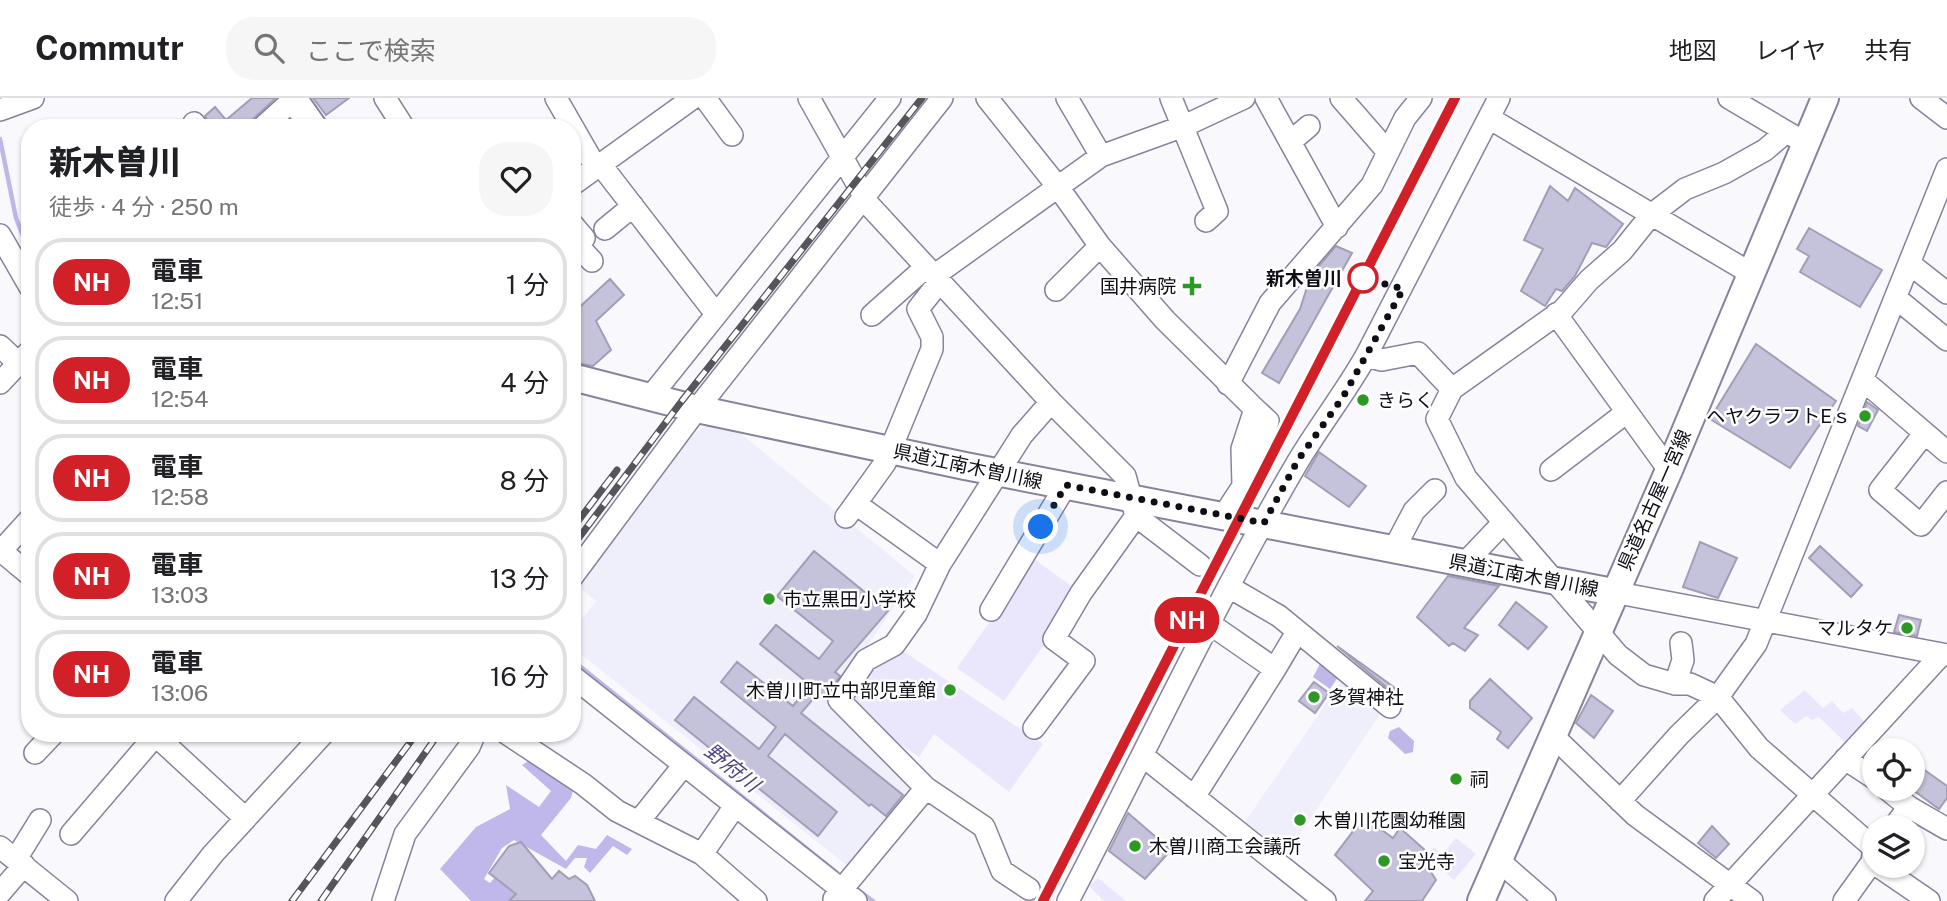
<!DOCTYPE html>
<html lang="ja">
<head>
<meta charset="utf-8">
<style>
	:root { --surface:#fff; --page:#f6f6f6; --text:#202124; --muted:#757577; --line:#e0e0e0 }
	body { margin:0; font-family:"Public Sans","Noto Sans JP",sans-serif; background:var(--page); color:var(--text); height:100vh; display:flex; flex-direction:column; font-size:26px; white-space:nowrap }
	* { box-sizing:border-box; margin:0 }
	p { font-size:23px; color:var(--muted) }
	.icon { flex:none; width:38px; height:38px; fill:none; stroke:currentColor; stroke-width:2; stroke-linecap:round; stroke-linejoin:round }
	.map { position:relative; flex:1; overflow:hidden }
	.panel { position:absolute; left:21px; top:21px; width:560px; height:623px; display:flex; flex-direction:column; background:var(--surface); border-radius:28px; box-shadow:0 2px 5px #0004 }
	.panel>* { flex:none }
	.badge { padding:0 14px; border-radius:23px; font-size:24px; line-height:46px }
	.controls { position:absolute; left:1862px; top:640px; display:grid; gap:14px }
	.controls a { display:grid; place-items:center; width:63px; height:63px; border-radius:50%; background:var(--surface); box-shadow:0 2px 5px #0004; font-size:35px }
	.you { position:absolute; width:35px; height:35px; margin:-18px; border:5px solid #fff; border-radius:50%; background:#1a73e8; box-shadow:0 0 0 10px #1a73e833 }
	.map>.badge { position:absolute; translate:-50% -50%; box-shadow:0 0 0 4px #fff }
	.round { display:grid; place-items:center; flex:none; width:74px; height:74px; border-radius:28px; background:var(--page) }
	.summary { display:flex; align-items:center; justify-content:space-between; height:119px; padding:0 28px }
	h1 { font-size:33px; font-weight:800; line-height:52px }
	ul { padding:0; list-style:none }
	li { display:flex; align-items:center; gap:21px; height:88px; margin:0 14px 10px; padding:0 14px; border:4px solid var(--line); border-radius:28px }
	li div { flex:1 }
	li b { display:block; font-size:26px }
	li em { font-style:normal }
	li .badge { min-width:77px; font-weight:700; text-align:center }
	header { display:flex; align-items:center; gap:42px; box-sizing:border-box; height:98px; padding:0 35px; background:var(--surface); border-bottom:2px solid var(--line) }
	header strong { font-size:33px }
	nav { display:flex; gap:38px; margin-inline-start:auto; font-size:24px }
	.search { width:490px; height:63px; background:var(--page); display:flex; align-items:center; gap:18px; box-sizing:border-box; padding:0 24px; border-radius:28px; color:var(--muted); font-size:26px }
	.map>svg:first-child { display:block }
	.built { fill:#efeefb }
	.green { fill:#eae7fd }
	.forest { fill:#c0b8ea }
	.water { fill:#bfb7e8 }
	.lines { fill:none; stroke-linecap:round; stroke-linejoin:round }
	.stream { stroke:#bfb7e8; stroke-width:4.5 }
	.building { fill:#c5c2db; stroke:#a29eb7; stroke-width:2 }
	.minor-casing { stroke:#87839c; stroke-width:24 }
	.major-casing { stroke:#87839c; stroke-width:30 }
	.minor { stroke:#fff; stroke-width:21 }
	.major { stroke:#fff; stroke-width:26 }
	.rail-casing { stroke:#56555c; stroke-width:7 }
	.rail { stroke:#fff; stroke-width:4.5; stroke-dasharray:13; stroke-linecap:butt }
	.line-casing { stroke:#fff; stroke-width:16 }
	.line { stroke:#d12027; stroke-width:10 }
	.walk { stroke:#0f0e16; stroke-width:7; stroke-dasharray:0 12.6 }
	.stop-dot { fill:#fff; stroke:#d12027; stroke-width:3.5 }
	.poi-dot { fill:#2d9925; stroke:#fff; stroke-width:2.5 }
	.labels { text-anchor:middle; stroke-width:5; stroke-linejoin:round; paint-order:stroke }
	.stop-label { font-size:19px; font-weight:bold; fill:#0f0e16; stroke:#fff; text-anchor:end }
	.poi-label { font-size:19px; fill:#0f0e16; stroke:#fff; text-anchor:start }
	.street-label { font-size:19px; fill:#0f0e16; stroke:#fff }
	.water-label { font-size:21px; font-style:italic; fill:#524482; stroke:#fff }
</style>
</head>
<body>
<header>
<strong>Commutr</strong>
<div class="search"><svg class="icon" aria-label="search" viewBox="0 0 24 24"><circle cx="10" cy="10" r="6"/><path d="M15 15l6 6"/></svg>ここで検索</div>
<nav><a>地図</a><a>レイヤ</a><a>共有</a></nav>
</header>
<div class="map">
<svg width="1947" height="803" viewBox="0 0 1947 803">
	<rect width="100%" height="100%" fill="#f9f8fd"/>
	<!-- built -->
	<path class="built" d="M723 321 915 478 829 604 925 692 854 773 572 549V534L596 503 572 484 588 475 635 412 626 406 699 332Z
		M1343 581 1382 613 1285 759 1238 734Z"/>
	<!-- green -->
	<path class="green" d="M1034 461 1081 495 1004 603 957 570Z
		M894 547 1043 646 1009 694 934 636 919 659 846 610 866 562Z
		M1805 592 1823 610 1832 603 1843 615 1852 610 1872 632 1853 652 1819 619 1812 622 1806 618 1795 626 1780 612Z
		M1456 740 1476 756 1454 782 1427 759 1434 749 1442 757Z
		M1098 780 1126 803H1104L1089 788Z"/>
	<!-- forest -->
	<path class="forest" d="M1320 566 1338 579 1330 591 1313 579Z
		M533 660 574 689 571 700 541 737 566 763 578 747 596 751 607 737 632 751 627 757 613 748 590 775 584 769 587 760H575L566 771 514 742 502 750 484 781 490 785 495 779 516 796 509 803H471L440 771 476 729 510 711 506 687 539 709 551 693 522 667Z"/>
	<!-- water -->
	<path class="water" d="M1399 629 1414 643 1413 654 1405 656 1388 640 1390 633Z"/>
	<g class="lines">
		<!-- stream -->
		<path class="stream" d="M0 41 16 120 30 156
			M572 562 836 774
			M859 793 873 803"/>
	</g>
	<!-- building -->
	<path class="building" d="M252 0H276L253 21 249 30H211L205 18 215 9 226 22Z
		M313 0H349L326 17Z
		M1550 88 1568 103 1575 90 1623 126 1606 149 1592 145 1575 178 1562 193 1556 191 1545 208 1521 193 1543 151 1524 142Z
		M1809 130 1882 172 1860 209 1800 174 1809 158 1797 151Z
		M1336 148 1352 155 1279 285 1262 275 1300 211 1311 177Z
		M610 181 624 197 596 223 611 252 593 268 572 264V216Z
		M1756 246 1836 303 1790 370 1710 321Z
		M1867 304 1878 312 1867 333 1858 328Z
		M1319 354 1366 388 1349 409 1305 378Z
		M1700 444 1737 460 1718 500 1683 489Z
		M1820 448 1862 487 1851 499 1809 460Z
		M814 453 888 513 835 574 840 578 826 599 819 594 801 615 903 697 886 718 871 706 869 708 785 636 768 658 837 714 818 738 757 689 754 692 735 677 738 673 675 622 694 599 759 651 776 629 721 584 737 564 793 608 810 587 760 546 776 527 819 561 833 543 777 498Z
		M1448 478 1499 488 1464 530 1478 537 1465 553 1453 545 1449 548 1417 519Z
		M1516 504 1547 529 1528 551 1499 527Z
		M1899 517 1921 522 1917 538 1894 534Z
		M1337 548 1395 590 1392 594Z
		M1490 581 1532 620 1508 650 1497 641 1501 634 1470 610V603Z
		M1314 584 1329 595 1315 615 1299 603Z
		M1591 597 1613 613 1594 640 1576 625Z
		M1913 664 1947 688V700L1939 711 1913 692Z
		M1128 715 1171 752 1145 781 1109 753Z
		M1364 719 1393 740 1400 730 1427 754 1426 766 1436 782 1422 803H1365L1373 793 1335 757Z
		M1712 728 1729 746 1716 760 1698 745Z
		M521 744 552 781 559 773 569 781 575 778 587 787 595 803H509L516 796 489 775 509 748Z"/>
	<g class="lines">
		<!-- minor casing -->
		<g class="minor-casing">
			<path id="minor" d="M385 0 404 30
				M556 0 591 61 604 71 716 216
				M705 0 732 37
				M809 0 869 107 1051 304 1125 378 1136 418 1200 467
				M987 0 1058 89 1100 148 1165 222 1255 311 1242 351 1243 388 1224 417
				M1067 0 1101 58
				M1171 0 1217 113 1206 123
				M1266 0 1337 129
				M1341 0 1388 54
				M1729 0 1797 40
				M1921 0 1947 20
				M0 12 33 0
				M1489 20 1752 176
				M194 25 198 30
				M262 30 294 1
				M1786 34 1765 52 1724 75 1685 91 1651 117 1622 153 1589 182 1563 212 1452 291 1437 321 1466 380 1618 557 1644 577 1675 586H1690L1718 599 1759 650 1874 750 1872 764 1844 803
				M1290 44 1309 28
				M572 87 693 0
				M572 126 584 140 579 149 592 163
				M605 131 633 108
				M0 137 30 189
				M1910 166 1947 195
				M935 177 1101 58 1184 28 1244 0
				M1056 192 1100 148
				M1896 200 1947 242
				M1556 216 1669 372
				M872 217 926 169
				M0 248 18 265
				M1366 258 1382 262 1418 255 1452 291
				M1864 283 1947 354
				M0 285 30 253
				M1228 286 1270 205 1372 87 1405 20 1421 0
				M651 298 890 0
				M1924 336 1880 392 1921 427 1947 394
				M1551 372 1627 314
				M1244 385 1252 372 1268 323 1255 311
				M856 406 940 466
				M846 419 885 365 932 251V239L918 211 940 183
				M1394 451 1414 413 1435 392
				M0 452 30 477
				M0 454 30 421
				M1464 466 1504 424
				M572 479 697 311 942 0
				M1229 489 1279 518 1390 609
				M1613 494 1947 557
				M991 512 1066 387
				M1275 571 1297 534
				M572 578 856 803
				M1675 586 1683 562 1681 545
				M1034 630 1084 563 1054 541 1081 495 1136 418
				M153 635 245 720
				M506 635 583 686 617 713 702 756 756 803
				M1553 638 1635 717 1752 803
				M35 655 54 635
				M1143 658 1325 803
				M1845 661 1874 680
				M1887 691 1909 709 1947 731
				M1194 699 1275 571 1210 526
				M1620 703 1679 637 1718 599 1756 546 1947 71
				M639 723 684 667
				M1893 730 1909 709
				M71 736 155 638
				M0 749 67 803
				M702 756 735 708
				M16 761 40 722
				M1498 762 1545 803
				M1878 768 1929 803
				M1029 791 1002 773 984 729 926 690 839 602 866 562 894 547 916 516 940 466 1022 337 1051 304
				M0 795 24 767
				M834 801 926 690
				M176 803 213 756 324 635
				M383 803 405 736 469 649 475 635
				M1068 803C1144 657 1214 507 1297 365 1319 328 1345 295 1366 258L1499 0
				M1715 803 1942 556"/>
		</g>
		<!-- major casing -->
		<g class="major-casing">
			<path id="major" d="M293 0 314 30
				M572 279 697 311 965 368 1613 494
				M1481 803 1669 372 1825 0"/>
		</g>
		<!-- minor -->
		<use href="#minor" class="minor"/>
		<!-- major -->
		<use href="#major" class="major"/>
		<!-- rail casing -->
		<g class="rail-casing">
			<path id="rail" d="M572 431 617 372
				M572 449 681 304 922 0
				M292 803 417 635
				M321 803 439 635
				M1043 803 1455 0"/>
		</g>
		<!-- rail -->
		<use href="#rail" class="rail"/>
	</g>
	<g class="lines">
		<!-- line casing -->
		<g class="line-casing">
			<path id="line" d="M1043 803 1455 0"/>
		</g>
		<!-- line -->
		<use href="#line" class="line"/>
		<!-- walk -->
		<path class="walk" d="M1041 429 1066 387 1264 425 1298 362 1343 299 1403 191 1363 180"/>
	</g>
	<!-- markers -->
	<circle class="stop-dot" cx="1363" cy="180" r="14"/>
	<g class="poi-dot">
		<path d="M1188.5 177.5h7v7h7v7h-7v7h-7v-7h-7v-7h7z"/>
		<circle cx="1363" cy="302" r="7"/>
		<circle cx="1865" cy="318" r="7"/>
		<circle cx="769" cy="501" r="7"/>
		<circle cx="1907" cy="530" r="7"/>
		<circle cx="950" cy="592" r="7"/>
		<circle cx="1314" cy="599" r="7"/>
		<circle cx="1456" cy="681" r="7"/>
		<circle cx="1300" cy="722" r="7"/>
		<circle cx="1135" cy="748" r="7"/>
		<circle cx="1384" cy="763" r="7"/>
	</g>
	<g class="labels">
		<!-- stop labels -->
		<g class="stop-label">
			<text x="1342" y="187">新木曽川</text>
		</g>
		<!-- poi labels -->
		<g class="poi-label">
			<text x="1176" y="195" text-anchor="end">国井病院</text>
			<text x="1377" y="309">きらく</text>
			<text x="1851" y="325" text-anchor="end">ヘヤクラフトEｓ</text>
			<text x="783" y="508">市立黒田小学校</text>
			<text x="1893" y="537" text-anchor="end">マルタケ</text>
			<text x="936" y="599" text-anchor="end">木曽川町立中部児童館</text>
			<text x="1328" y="606">多賀神社</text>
			<text x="1470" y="688">祠</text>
			<text x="1314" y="729">木曽川花園幼稚園</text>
			<text x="1149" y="755">木曽川商工会議所</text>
			<text x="1398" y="770">宝光寺</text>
		</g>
		<!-- street labels -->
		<g class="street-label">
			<text transform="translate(968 368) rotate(12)" y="7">県道江南木曽川線</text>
			<text transform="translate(1654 402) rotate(-66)" y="7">県道名古屋一宮線</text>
			<text transform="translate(1524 477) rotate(11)" y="7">県道江南木曽川線</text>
		</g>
		<!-- water labels -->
		<g class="water-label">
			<text transform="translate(732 670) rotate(39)" y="7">野府川</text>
		</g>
	</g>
</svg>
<div class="controls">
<a><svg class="icon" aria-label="locate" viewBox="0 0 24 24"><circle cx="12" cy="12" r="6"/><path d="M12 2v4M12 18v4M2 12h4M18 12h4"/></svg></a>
<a><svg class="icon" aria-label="layers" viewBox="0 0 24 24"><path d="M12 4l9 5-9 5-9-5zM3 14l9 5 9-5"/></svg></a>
</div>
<div class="you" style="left:1041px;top:429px"></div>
<b class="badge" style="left:1187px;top:522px;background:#d12027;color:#fff">NH</b>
<section class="panel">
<div class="summary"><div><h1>新木曽川</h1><p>徒歩 · 4 分 · 250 m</p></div><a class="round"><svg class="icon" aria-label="heart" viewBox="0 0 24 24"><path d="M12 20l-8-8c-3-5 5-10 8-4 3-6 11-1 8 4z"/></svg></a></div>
<ul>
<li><span class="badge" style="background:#d12027;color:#fff">NH</span><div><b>電車</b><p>12:51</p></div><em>1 分</em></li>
<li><span class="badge" style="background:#d12027;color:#fff">NH</span><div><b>電車</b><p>12:54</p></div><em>4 分</em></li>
<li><span class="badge" style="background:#d12027;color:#fff">NH</span><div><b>電車</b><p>12:58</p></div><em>8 分</em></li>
<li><span class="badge" style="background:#d12027;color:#fff">NH</span><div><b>電車</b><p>13:03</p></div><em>13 分</em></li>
<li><span class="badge" style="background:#d12027;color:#fff">NH</span><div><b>電車</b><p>13:06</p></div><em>16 分</em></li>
</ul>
</section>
</div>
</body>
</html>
